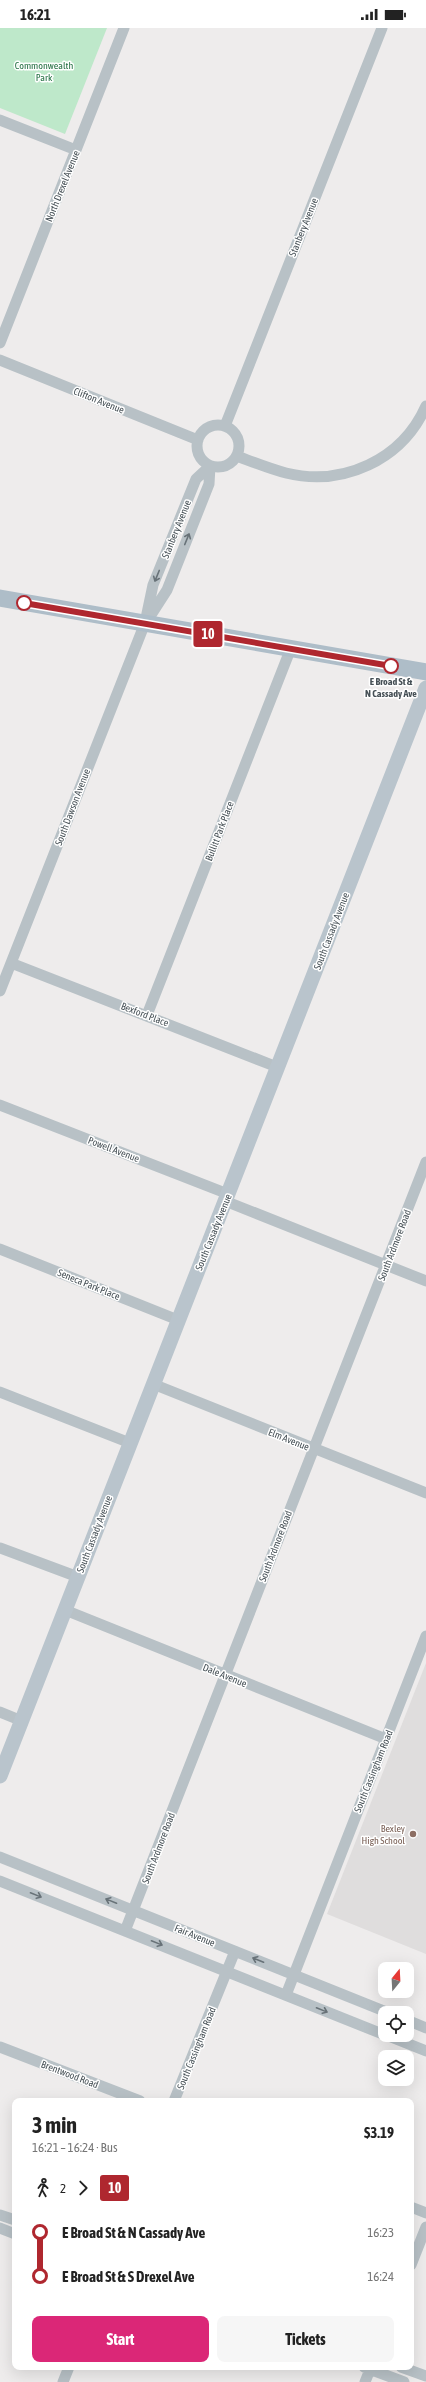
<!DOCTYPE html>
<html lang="en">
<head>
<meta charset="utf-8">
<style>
	:root { --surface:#fff; --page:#f6f6f6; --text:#222; --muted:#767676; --accent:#db2777 }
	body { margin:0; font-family:"Asap Condensed",sans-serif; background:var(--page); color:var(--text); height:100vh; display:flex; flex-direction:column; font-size:15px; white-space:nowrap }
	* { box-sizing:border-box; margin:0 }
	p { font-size:13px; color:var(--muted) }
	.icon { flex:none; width:22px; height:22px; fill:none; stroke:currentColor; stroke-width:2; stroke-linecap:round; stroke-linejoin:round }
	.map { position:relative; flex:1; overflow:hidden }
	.drawer { position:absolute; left:12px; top:2070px; width:402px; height:272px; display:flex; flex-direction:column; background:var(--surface); border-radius:8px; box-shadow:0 4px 16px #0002 }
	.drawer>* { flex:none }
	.badge { padding:0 8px; border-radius:3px; font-size:14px; line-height:26px }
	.needle { width:26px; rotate:18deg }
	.buttons { position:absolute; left:378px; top:1934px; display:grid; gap:8px }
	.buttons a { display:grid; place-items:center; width:36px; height:36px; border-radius:8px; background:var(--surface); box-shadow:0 4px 16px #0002; font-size:20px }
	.map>.badge { position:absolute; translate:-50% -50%; box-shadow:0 0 0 2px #fff }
	.legs { display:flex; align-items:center; gap:6px; height:44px; padding:0 20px; font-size:13px }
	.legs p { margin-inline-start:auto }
	.head { display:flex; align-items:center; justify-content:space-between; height:68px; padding:0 20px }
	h1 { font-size:22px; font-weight:700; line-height:30px }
	.button { display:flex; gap:8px; margin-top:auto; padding:8px 20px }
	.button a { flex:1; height:46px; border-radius:8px; background:var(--accent); color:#fff; font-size:16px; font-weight:700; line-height:46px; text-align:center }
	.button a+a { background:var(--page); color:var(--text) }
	ul { padding:0 20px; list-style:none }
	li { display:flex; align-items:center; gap:14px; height:44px; font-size:15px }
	li i { display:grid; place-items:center; width:6px; height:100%; margin:0 5px; background:currentColor }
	li i::after { content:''; width:10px; height:10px; margin:-5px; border:3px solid; border-radius:50%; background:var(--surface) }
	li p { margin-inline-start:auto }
	li:first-child i { background:linear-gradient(#0000 50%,currentColor 0) }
	li:last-child i { background:linear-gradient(currentColor 50%,#0000 0) }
	.status { display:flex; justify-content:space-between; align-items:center; height:28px; padding:0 20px; background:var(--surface); direction:ltr }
	.status svg { height:11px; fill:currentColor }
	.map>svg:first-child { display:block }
	.education { fill:#dfdddd }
	.green { fill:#bee8ca }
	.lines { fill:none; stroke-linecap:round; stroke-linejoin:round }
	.street { stroke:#b8c1c6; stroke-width:11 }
	.secondary { stroke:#b9c4cc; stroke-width:15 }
	.primary { stroke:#aebdc8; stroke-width:17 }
	.oneway { stroke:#687278 }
	.line-1-casing { stroke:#fff; stroke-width:9 }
	.line-1 { stroke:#af272f; stroke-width:6 }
	.stop-1-dot { fill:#fff; stroke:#af272f; stroke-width:2 }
	.education-dot { fill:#8d6e63; stroke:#fff; stroke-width:1.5 }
	.labels { text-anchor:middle; stroke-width:3; stroke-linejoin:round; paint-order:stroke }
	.park-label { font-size:10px; fill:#216e40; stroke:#fff }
	.street-label { font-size:10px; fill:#465056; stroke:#fff }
	.stop-label { font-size:10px; font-weight:bold; fill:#465056; stroke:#fff }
	.education-label { font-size:10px; fill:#785e54; stroke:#fff; text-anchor:end }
</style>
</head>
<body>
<div class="status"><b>16:21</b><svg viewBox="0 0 49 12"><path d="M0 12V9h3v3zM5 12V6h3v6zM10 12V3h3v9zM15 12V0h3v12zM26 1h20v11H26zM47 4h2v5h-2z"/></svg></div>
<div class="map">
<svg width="426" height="2354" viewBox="0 0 426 2354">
	<rect width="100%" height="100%" fill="#eeecec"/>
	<!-- education -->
	<path class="education" d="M426 1635V1926L327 1886Z"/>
	<!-- green -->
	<path class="green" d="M0 0H107L65 106 0 80Z"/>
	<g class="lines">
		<!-- street -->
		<path class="street" d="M0 92 76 122
			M0 315 124 0
			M0 332 198 412
			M197 418a21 21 0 1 1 42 0a21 21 0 1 1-42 0Z
			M225 398 382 0
			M237 428C253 434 270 441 286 445 343 459 402 432 426 378
			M149 590 167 562 209 456 210 438
			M11 935 277 1039
			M0 963 145 595 153 557 196 451 210 438
			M147 987 291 620
			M0 1077 228 1166
			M225 1173 426 1253
			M0 1221 178 1292
			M153 1356 426 1465
			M0 1364 130 1415
			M0 1520 78 1549
			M65 1582 386 1711
			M0 1684 22 1693
			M0 1829 389 1985
			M0 1853 385 2007
			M125 1903 426 1134
			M286 1967 426 1608
			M407 1992 426 2000
			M386 2007 426 2023
			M0 2019 140 2073
			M174 2073 235 1923
			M411 2179 426 2185
			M0 2187 15 2192
			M0 2200 15 2206
			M411 2237 426 2199
			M364 2339 404 2354
			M401 2339 426 2348
			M63 2354 69 2339
			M365 2354 371 2339"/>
		<!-- secondary -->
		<path class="secondary" d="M0 1748 426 660"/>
		<!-- primary -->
		<path class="primary" d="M0 570 426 644"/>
	</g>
	<!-- one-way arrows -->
	<defs><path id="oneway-shaft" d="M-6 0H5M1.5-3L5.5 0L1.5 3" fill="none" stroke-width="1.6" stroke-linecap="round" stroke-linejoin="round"/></defs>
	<g class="oneway">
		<use href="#oneway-shaft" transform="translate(187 511) rotate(-68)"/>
		<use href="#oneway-shaft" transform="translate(157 548) rotate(112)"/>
		<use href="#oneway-shaft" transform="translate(36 1867) rotate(22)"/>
		<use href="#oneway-shaft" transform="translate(111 1873) rotate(-158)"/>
		<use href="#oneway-shaft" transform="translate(157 1915) rotate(22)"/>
		<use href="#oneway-shaft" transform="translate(258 1932) rotate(-158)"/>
		<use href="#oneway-shaft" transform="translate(322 1982) rotate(22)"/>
	</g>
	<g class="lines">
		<!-- line-1 casing -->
		<g class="line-1-casing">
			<path id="line-1" d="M24 575 391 638"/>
		</g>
		<!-- line-1 -->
		<use href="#line-1" class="line-1"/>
	</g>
	<!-- markers -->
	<g class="stop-1-dot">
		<circle cx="24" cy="575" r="7"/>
		<circle cx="391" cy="638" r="7"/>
	</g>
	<circle class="education-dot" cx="413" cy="1806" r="4"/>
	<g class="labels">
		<!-- park labels -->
		<g class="park-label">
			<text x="44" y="41">Commonwealth<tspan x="44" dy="12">Park</tspan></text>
		</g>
		<!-- street labels -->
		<g class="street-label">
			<text transform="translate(62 158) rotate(-68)" y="4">North Drexel Avenue</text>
			<text transform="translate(303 199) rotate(-68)" y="4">Stanbery Avenue</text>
			<text transform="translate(99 372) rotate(22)" y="4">Clifton Avenue</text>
			<text transform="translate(176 501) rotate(-68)" y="4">Stanbery Avenue</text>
			<text transform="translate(72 779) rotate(-69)" y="4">South Dawson Avenue</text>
			<text transform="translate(219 803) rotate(-69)" y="4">Bullitt Park Place</text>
			<text transform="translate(331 903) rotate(-69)" y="4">South Cassady Avenue</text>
			<text transform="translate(145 986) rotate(21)" y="4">Bexford Place</text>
			<text transform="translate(114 1121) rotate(21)" y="4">Powell Avenue</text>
			<text transform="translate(213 1204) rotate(-68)" y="4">South Cassady Avenue</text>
			<text transform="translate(394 1217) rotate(-69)" y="4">South Ardmore Road</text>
			<text transform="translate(89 1256) rotate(22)" y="4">Seneca Park Place</text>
			<text transform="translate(289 1411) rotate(22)" y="4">Elm Avenue</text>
			<text transform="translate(94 1506) rotate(-69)" y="4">South Cassady Avenue</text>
			<text transform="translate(275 1518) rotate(-69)" y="4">South Ardmore Road</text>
			<text transform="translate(225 1647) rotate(22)" y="4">Dale Avenue</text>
			<text transform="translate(373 1743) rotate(-68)" y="4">South Cassingham Road</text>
			<text transform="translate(158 1820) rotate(-69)" y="4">South Ardmore Road</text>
			<text transform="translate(195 1907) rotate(22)" y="4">Fair Avenue</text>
			<text transform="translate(196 2020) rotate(-68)" y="4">South Cassingham Road</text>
			<text transform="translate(70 2046) rotate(21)" y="4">Brentwood Road</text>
		</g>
		<!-- stop labels -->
		<g class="stop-label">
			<text x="391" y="657">E Broad St &amp;<tspan x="391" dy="12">N Cassady Ave</tspan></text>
		</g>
		<!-- education labels -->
		<g class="education-label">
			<text x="405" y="1804">Bexley<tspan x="405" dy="12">High School</tspan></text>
		</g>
	</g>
</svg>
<div class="buttons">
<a><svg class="needle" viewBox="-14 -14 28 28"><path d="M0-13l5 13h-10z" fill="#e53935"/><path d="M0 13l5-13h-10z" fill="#767676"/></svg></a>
<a><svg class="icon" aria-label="locate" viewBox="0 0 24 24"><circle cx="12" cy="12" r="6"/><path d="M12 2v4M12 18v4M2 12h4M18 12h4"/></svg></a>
<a><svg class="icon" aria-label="layers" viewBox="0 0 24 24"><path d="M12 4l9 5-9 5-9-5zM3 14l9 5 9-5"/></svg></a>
</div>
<b class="badge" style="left:208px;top:606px;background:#af272f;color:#fff">10</b>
<section class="drawer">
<div class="head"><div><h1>3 min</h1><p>16:21 – 16:24 · Bus</p></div><b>$3.19</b></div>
<div class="legs"><svg class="icon" aria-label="walk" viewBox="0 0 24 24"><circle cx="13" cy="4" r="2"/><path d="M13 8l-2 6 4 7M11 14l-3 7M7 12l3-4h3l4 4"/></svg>2<svg class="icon" aria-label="forward" viewBox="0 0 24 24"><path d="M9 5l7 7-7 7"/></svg><b class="badge" style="background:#af272f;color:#fff">10</b></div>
<ul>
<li><i style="color:#af272f"></i><b>E Broad St &amp; N Cassady Ave</b><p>16:23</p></li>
<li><i style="color:#af272f"></i><b>E Broad St &amp; S Drexel Ave</b><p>16:24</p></li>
</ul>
<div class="button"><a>Start</a><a>Tickets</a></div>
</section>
</div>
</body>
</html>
